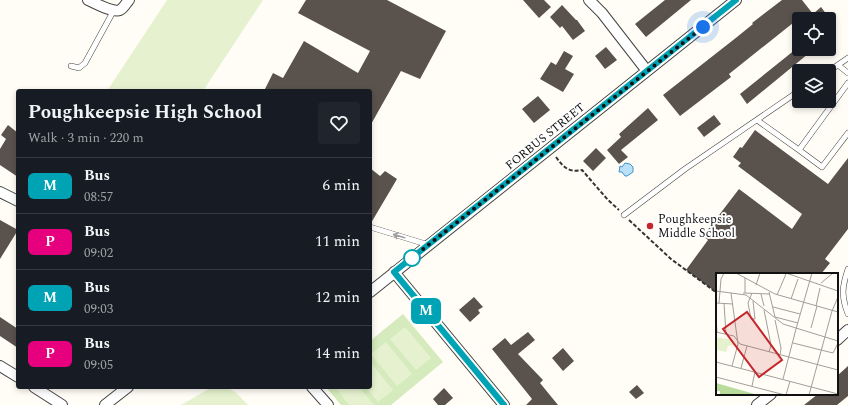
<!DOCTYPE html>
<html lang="en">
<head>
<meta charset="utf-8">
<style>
	:root { --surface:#171b24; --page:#20242c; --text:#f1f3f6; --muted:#9ea1a6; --line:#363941 }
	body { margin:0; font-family:Spectral,serif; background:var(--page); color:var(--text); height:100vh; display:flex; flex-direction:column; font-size:15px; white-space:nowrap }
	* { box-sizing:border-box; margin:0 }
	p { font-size:13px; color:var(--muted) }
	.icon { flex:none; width:22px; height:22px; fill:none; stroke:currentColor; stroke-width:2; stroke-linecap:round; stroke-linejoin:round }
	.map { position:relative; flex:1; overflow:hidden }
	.sheet { position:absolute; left:16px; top:89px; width:356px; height:300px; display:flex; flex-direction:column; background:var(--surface); border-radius:4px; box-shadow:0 2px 6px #0003 }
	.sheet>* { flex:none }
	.badge { padding:0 8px; border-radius:6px; font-size:14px; line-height:26px }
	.controls { position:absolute; left:792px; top:12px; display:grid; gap:8px }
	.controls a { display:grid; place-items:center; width:44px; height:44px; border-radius:4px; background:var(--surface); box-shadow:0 2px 6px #0003; font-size:20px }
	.you { position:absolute; width:20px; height:20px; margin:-10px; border:3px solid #fff; border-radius:50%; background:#1a73e8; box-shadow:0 0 0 6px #1a73e833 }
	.map>.badge { position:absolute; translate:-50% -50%; box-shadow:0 0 0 2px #fff }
	.round { display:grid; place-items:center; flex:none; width:42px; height:42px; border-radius:4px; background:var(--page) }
	.overview { display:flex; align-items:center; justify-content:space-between; height:68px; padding:0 12px }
	h1 { font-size:19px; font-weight:700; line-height:30px }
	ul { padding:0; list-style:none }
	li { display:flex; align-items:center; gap:12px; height:56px; padding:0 12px; border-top:1px solid var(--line) }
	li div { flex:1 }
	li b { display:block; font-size:15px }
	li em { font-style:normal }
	li .badge { min-width:44px; font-weight:700; text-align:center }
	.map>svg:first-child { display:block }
	.green { fill:#d5ebbd }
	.pitch { fill:#e6f2cf }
	.water { fill:#b9e0f7; stroke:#3f96cf }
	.building { fill:#5a524d }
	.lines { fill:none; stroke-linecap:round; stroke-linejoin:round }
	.service-casing { stroke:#444; stroke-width:6 }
	.minor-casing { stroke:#444; stroke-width:12 }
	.path { stroke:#333; stroke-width:2; stroke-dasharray:4 2; stroke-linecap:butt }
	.service { stroke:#fff; stroke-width:5 }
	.minor { stroke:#fff; stroke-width:10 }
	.oneway { stroke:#a0a0a0 }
	.line-casing { stroke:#fff; stroke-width:9 }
	.line { stroke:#00a3b4; stroke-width:6 }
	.walk { stroke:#111; stroke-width:4; stroke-dasharray:0 7.2 }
	.poi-dot { fill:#c4262e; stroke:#fff; stroke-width:1.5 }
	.stop-dot { fill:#fff; stroke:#00a3b4; stroke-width:2 }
	.labels { text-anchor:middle; stroke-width:4; stroke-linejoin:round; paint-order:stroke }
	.street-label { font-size:12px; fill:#111; stroke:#fff }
	.poi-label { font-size:12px; fill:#111; stroke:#fff; text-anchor:start }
	.inset-road { fill:none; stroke:#a09f9a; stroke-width:1 }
	.view { fill:#c4262e; fill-opacity:0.15; stroke:#c4262e; stroke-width:2 }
	.inset-edge { fill:none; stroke:#111; stroke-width:2 }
</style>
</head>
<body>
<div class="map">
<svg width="848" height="405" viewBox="0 0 848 405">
	<rect width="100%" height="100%" fill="#fffdf5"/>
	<!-- green -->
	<path class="green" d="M403 314 443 362 391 405H341L326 387H370V341Z"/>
	<!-- pitch -->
	<path class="pitch" d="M167 0H263L203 91H107Z
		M405 327 431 358 416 370 390 339Z
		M386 342 412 374 397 386 371 354Z
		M370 362 393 390 378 402 366 387H370Z
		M212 387C232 386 235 391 248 405H181Z
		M335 387H359L374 405H349Z"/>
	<!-- water -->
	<path class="water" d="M625 163 630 164 633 167V172L627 176H625L622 172H619L620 166 622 167Z"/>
	<!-- building -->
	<path class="building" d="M306 0H387L446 31 420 79 401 71 370 126V91H264L273 73 283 78 304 41 358 73 370 51 298 13Z
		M523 0H544L551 7 539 18Z
		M665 0H691L646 37 635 24Z
		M782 0H802L813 14 821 7 830 19H798L729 74 731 77 680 116 663 95 737 37 753 24 752 23Z
		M562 5 576 20H577L585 31 573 40 562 26 560 28 550 17Z
		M606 47 617 60 605 69 595 56Z
		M796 49H814L747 104 740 94Z
		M564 51 573 56 565 69 574 74 563 92 540 79 551 62 556 65Z
		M538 96 550 110 534 123 522 109Z
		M648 108 658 120 621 150 628 157 619 164 607 150 621 137 619 134Z
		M714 115 721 124 704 137 697 128Z
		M8 125 18 133V177L0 165V149L6 139 1 135Z
		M755 130 828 184 848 158V229L825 259 830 263 821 274H717V293L686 270 708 240 703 236 739 189 792 229 802 214 738 166 741 163 733 157 740 147 742 148Z
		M596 148 606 158 593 171 583 161Z
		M370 168 380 176 385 171 397 179 371 223H370Z
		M0 220 18 230 0 259Z
		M474 297 483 307 478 310 480 313 470 322 459 310Z
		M0 317 18 329V348L0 336Z
		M528 332 535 340 518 354 543 380 540 383 558 405H526L532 399 492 349 505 338 511 345Z
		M563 348 574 361 563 371 552 358Z
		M848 366V396L837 405H804L818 394H837V376Z
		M637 385 644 393 636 399 629 392Z
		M444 388 453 398 445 405H438L433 399Z"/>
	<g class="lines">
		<!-- service casing -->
		<g class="service-casing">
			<path id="service" d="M838 65 848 73
				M71 66 79 68 85 63 114 10
				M829 71 848 58
				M757 120 799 150 848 83
				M799 150 822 167 848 133
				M624 215 685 169 799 91
				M370 227 429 245
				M848 269C842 287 841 296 848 314"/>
		</g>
		<!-- minor casing -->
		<g class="minor-casing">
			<path id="minor" d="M88 0C95 3 113 13 120 10 124 8 126 3 129 0
				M589 0 602 13 647 71
				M0 192 18 201
				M394 272 504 405
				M370 292 736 0
				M837 340 848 330
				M0 366 18 377
				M34 387 62 405
				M312 387 328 405
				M105 405 128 387
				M757 405 771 394"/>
		</g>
		<!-- path -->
		<path class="path" d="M556 157C563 167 569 173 582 170L608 200 619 210
			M629 220 671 259 717 293"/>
		<!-- service -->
		<use href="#service" class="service"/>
		<!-- minor -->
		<use href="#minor" class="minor"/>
	</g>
	<!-- one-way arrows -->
	<defs><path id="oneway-shaft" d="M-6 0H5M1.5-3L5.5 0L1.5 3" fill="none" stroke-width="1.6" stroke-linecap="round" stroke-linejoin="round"/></defs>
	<use class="oneway" href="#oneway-shaft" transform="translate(399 236) rotate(-164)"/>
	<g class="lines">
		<!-- line casing -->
		<g class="line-casing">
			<path id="line" d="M504 405 394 272 736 0"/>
		</g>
		<!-- line -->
		<use href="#line" class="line"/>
		<!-- walk -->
		<path class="walk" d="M412 258 703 27"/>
	</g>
	<!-- markers -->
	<circle class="poi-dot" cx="650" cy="226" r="4"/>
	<circle class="stop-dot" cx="412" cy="258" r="8"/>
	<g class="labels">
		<!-- street labels -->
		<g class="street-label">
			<text transform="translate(545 136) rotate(-39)" y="4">FORBUS STREET</text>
		</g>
		<!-- poi labels -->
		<g class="poi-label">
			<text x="658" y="223">Poughkeepsie<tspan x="658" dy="14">Middle School</tspan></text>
		</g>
	</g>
	<!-- overview -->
	<g transform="translate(716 273)">
		<rect width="122" height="122" fill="#fffdf5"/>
		<path d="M0 110 42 122H4V118H0Z" fill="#b9dc9c"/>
		<path d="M0 64 17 67V72L12 73 10 79 0 77Z" fill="#e6f2cf"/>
		<path class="inset-road" d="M20 0 59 21 122 39M70 0 122 18M29 5V20M105 10 117 0M40 12 44 0M0 18 30 22 67 51 122 68M53 19 59 44 82 50M15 20 22 71 16 93M27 20 54 21M36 20 32 30 35 46H39L37 28M45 21 48 33M61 22 70 1M75 26 82 6M0 30 17 31M3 30 5 6 8 0M8 30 10 61M100 33 104 15M57 34 84 41M48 37 55 72 53 79M0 46 1 59M59 47 65 75 64 82M95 55 101 33M80 56 96 0M0 59 18 63 24 71 122 97M77 70 117 80 122 70M0 89 122 121M25 95 31 73M0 104 69 122M67 106 80 56M36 113 39 99M70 122 74 108M93 122 116 38 122 24"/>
		<path class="view" d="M31 39 66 87 43 104 7 56Z"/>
		<rect width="122" height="122" class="inset-edge"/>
	</g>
</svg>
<div class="controls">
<a><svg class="icon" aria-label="locate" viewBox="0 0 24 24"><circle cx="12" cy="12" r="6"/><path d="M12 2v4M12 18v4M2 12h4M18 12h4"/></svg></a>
<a><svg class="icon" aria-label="layers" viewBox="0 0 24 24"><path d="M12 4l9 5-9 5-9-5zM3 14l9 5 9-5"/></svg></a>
</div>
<div class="you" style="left:703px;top:27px"></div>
<b class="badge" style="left:426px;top:311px;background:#00a3b4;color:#fff">M</b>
<section class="sheet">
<div class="overview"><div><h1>Poughkeepsie High School</h1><p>Walk · 3 min · 220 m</p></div><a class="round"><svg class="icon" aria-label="heart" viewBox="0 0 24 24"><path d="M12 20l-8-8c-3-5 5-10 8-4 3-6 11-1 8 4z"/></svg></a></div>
<ul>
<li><span class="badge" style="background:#00a3b4;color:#fff">M</span><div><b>Bus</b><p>08:57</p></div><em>6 min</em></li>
<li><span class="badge" style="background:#e6007e;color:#fff">P</span><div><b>Bus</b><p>09:02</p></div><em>11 min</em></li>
<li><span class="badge" style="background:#00a3b4;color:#fff">M</span><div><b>Bus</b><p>09:03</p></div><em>12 min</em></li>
<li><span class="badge" style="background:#e6007e;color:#fff">P</span><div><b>Bus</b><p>09:05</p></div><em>14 min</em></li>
</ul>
</section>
</div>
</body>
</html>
